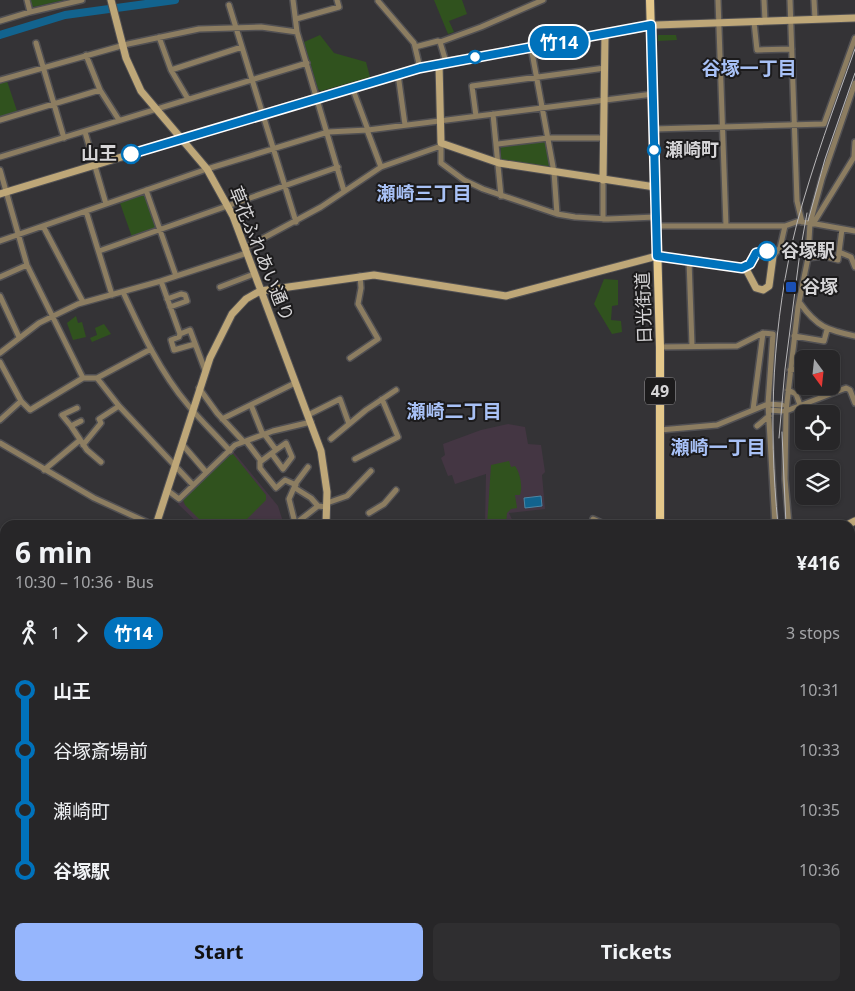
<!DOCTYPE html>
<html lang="en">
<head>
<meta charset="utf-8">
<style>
	:root { --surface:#272628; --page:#2f2e30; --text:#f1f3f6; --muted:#a4a5a8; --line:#434345; --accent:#96b6fd }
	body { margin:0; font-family:"Noto Sans","Noto Sans JP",sans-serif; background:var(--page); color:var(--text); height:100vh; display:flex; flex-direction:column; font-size:19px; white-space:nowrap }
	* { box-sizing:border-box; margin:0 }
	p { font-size:16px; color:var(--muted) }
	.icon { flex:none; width:28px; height:28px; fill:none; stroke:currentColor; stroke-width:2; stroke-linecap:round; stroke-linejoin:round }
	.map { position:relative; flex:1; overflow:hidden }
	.panel { position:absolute; left:0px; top:520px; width:855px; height:471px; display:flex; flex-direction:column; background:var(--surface); border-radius:15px 15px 0 0; box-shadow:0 1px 4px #0004,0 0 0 1px var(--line) }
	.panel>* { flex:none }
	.badge { padding:0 10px; border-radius:16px; font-size:18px; line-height:32px }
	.needle { width:32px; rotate:165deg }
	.buttons { position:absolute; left:795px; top:350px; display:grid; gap:10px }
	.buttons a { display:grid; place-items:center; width:45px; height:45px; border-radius:8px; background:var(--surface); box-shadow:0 1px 4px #0004,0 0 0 1px var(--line); font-size:25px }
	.map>.badge { position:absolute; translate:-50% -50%; box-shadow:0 0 0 2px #fff }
	.legs { display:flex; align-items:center; gap:8px; height:55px; padding:0 15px; font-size:16px }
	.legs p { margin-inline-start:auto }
	.summary { display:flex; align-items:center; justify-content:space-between; height:85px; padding:0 15px }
	h1 { font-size:28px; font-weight:700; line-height:38px }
	.button { display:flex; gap:10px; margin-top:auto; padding:10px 15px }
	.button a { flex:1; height:58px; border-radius:8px; background:var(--accent); color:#111; font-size:20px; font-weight:700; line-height:58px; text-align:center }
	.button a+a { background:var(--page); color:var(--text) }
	ul { padding:0 15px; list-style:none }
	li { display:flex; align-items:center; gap:18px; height:60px; font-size:19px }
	li i { display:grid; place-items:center; width:8px; height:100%; margin:0 6px; background:currentColor }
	li i::after { content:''; width:12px; height:12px; margin:-6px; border:4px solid; border-radius:50%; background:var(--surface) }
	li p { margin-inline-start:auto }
	li:first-child i { background:linear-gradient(#0000 50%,currentColor 0) }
	li:last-child i { background:linear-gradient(currentColor 50%,#0000 0) }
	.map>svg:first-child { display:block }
	.education { fill:#443643 }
	.green { fill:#30521e }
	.water { fill:#12638e; stroke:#4d85a4 }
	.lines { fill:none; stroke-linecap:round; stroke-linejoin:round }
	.river { stroke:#12638e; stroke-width:8 }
	.street-casing { stroke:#515053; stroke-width:8 }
	.secondary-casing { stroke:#515053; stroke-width:9 }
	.primary-casing { stroke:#515053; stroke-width:10 }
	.street { stroke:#8c7d61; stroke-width:5 }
	.secondary { stroke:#bea778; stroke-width:7 }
	.primary { stroke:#e4c78a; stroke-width:8 }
	.rail { stroke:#b7b6b8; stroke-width:1 }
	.line-1-casing { stroke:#fff; stroke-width:11 }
	.line-1 { stroke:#0072bc; stroke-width:8 }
	.stop-1-dot { fill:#fff; stroke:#0072bc; stroke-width:2.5 }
	.transit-dot { fill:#1a4fb4; stroke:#1c1b1c; stroke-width:2 }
	.labels { text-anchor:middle; stroke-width:4; stroke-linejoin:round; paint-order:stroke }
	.shield { fill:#1c1b1c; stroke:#9e9d9f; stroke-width:1 }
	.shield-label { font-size:16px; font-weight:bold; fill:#d6d5d7 }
	.stop-label { font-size:18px; font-weight:bold; fill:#d6d5d7; stroke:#1c1b1c; text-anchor:start }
	.street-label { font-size:18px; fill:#d6d5d7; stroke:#1c1b1c }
	.poi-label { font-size:18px; font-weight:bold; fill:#d6d5d7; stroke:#1c1b1c; text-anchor:start }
	.neighbourhood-label { font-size:19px; font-weight:bold; fill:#a8c1f6; stroke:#1c1b1c }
</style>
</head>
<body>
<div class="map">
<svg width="855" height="991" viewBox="0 0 855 991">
	<rect width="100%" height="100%" fill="#343336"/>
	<!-- education -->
	<path class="education" d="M508 424 525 427 528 444 541 445 545 472 542 475 545 509 509 513 514 524 512 525H485L486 474 455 484 452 475 448 476 441 458 445 455 443 444 481 430Z
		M232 450 278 506 284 525H200L178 504Z"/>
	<!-- green -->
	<path class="green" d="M30 0H64L33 7Z
		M434 0H462L467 14 449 21 454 32 448 34Z
		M320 35 334 53 366 62 370 77 321 91 318 89 304 42Z
		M658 35H676L677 40 658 41Z
		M7 81 17 111 0 117V83Z
		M546 141 551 168 501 162V146Z
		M144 194 157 227 156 229 132 237 120 203Z
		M604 279 618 280V305L612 306 611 320 621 321 622 332 612 334 594 304Z
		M76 316 78 323 82 322 86 337 73 340 67 323Z
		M104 324 111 334 92 342 90 338 97 335 95 328Z
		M233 454 266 495V500L241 525H205L185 505 183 500 229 455Z
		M509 461 511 467 515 466C520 473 523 486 520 495H515L517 508 511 509 507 513 506 525H487L491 465Z
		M802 473 804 494 798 497 797 475Z"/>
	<!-- water -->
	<path class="water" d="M541 496 542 506 525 508 524 498Z"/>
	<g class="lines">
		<!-- river -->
		<path class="river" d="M0 35 65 15 175 0
			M0 556H5
			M253 986 254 991"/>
		<!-- street casing -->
		<g class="street-casing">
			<path id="street" d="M27 0 30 12
				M293 0 297 32 344 191
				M718 0 726 226
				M764 0 765 21
				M790 0 797 201 802 222
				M814 0 815 19
				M378 1 414 43 415 47
				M229 5 296 222
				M296 19 339 7 337 0
				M0 21 30 12 82 0
				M754 22 757 50 792 49
				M159 37 171 70 188 99
				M440 42 481 27 543 0
				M36 43 64 138
				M531 47 554 172 557 214
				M86 55 100 90 119 120
				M420 68 415 47 438 41 440 42 446 62
				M171 70 242 47
				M398 74 405 125
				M0 80 128 44 199 29 261 27 297 32
				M352 87 368 130
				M493 114 501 196
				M476 116 472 86 605 68
				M0 120 100 90
				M654 129 824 124 855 38
				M367 130 381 167 441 146
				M85 132 106 204
				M441 143V163L464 180 483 189 557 214 575 217 608 219 656 217
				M498 144 548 138H604
				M0 157 307 63
				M0 170 27 265 83 378
				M146 190 176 276
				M86 211 112 295
				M603 219V180
				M813 224 854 157 855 142
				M43 226 83 302
				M657 226H785L799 221 855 231
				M842 229 839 252 851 257 855 267
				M0 241 207 169 328 132 368 130 653 94
				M245 248 321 207 381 167
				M99 251 338 167
				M773 256 780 248 785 226
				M808 258 823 256 838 260 839 252
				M689 260 692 346
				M0 277 27 265
				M161 281 180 334 190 330 205 370
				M220 287 254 274
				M123 292C141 331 160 372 188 405 201 421 216 435 230 451
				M0 296 19 337
				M167 299 181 294 185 295 187 301 170 307
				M800 303C817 327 827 330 855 336
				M180 334 179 337 171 340 174 350 195 344
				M794 336 824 341 827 330
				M660 347 737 346 763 333 773 334 768 404 775 525
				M0 353 39 323 78 304 161 281 247 253
				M350 358 378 339 358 304 361 288 360 276
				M0 362 21 401 30 410 83 378H97L119 406 193 485
				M790 370 804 368
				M97 378 151 349
				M822 386 824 395
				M199 388 217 413 243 441
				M788 390 796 394 800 405
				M251 405 263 435
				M753 410 763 333
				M769 410 782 411
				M786 411 846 388 850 390 855 403
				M308 415 340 399 349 424
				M222 419 295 383
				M0 420 21 401
				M81 421 71 426 87 450 101 462
				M71 426 62 415 77 408
				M757 426 769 416
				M660 430 717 425 768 404 782 405
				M265 435 276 450 260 462V468L276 488 285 480 296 485
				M331 439 366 410 396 390
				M246 441 261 461
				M0 443 94 498 153 525
				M182 444 206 472
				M83 445 101 423 99 419 119 406
				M272 454 283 469 292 457 286 443 276 450
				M355 459 398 437 382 399
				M44 470 80 440
				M295 488 311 498 318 506 327 507
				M167 490 179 499 235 445 273 431 311 422
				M327 503 347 496 371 471
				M369 513 384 504 396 490
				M593 519 606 525
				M295 523 289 499 296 483 308 467
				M295 524 318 506
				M789 525 785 479 786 411 798 307 808 258 810 223 822 179 855 83
				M850 563 855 579
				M0 600 5 602
				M850 619 855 617
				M853 687 851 656 855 655
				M850 710H855
				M850 732 855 731
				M850 743 855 742
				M850 764 855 763
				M850 806 855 805
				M0 844 5 846
				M850 883 855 909
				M850 958 855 985
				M0 981 9 991
				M188 986 192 991
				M247 986 248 991
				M257 986 258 991
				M485 986 487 991
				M645 986 647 991
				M780 986 781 991
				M49 991 54 986
				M220 991 229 986
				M413 991 430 986
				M566 991 582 986
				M745 991 767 986"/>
		</g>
		<!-- secondary casing -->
		<g class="secondary-casing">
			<path id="secondary" d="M111 0 126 58 141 91 207 169 233 216 321 451 327 492 326 525
				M439 64 441 143 499 163 655 187
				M603 180 605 34
				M0 194 352 87 446 62 656 25 855 18
				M156 525 210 358 232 314 246 299 260 291 374 275 506 296 657 256 742 268 747 271 756 288 763 290 769 286 773 256 767 251H760L750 264 742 268
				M847 525 855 521
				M333 986 334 991
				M162 991 165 986"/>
		</g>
		<!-- primary casing -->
		<g class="primary-casing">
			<path id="primary" d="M650 0 660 347V525
				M0 786 5 783
				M659 991V986"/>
		</g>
		<!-- street -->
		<use href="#street" class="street"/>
		<!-- secondary -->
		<use href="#secondary" class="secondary"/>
		<!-- primary -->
		<use href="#primary" class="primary"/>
		<!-- rail -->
		<path class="rail" d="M808 221 825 159 855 73
			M782 432 786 525
			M779 438 785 369 800 252 807 213
			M778 525C768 424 772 321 797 223 813 164 834 107 855 49
			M850 899 855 925
			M850 941 855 967"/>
	</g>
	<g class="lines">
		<!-- line-1 casing -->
		<g class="line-1-casing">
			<path id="line-1" d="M131 154 420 68 651 25 657 256 742 268 750 264 756 253 767 251"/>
		</g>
		<!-- line-1 -->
		<use href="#line-1" class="line-1"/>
	</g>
	<!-- markers -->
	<g class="stop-1-dot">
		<circle cx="475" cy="57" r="6"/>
		<circle cx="654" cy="150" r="6"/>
		<circle cx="131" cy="154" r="9"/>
		<circle cx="767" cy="251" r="9"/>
	</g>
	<rect class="transit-dot" x="785" y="281" width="12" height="12" rx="2.5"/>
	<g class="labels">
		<!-- shield labels -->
		<rect class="shield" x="645" y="377.5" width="30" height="27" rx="4"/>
		<g class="shield-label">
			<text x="660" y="397">49</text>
		</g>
		<!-- stop labels -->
		<g class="stop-label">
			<text x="665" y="156">瀬崎町</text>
			<text x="117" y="160" text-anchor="end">山王</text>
			<text x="781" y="257">谷塚駅</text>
		</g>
		<!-- street labels -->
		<g class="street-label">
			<text transform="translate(261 254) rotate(68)" y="6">草花ふれあい通り</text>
			<text transform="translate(644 308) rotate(-92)" y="6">日光街道</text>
		</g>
		<!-- poi labels -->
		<g class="poi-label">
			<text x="802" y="293">谷塚</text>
		</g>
		<!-- neighbourhood labels -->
		<g class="neighbourhood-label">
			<text x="749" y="75">谷塚一丁目</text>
			<text x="424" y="200">瀬崎三丁目</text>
			<text x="454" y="418">瀬崎二丁目</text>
			<text x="718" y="454">瀬崎一丁目</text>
		</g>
	</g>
</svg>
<div class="buttons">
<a><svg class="needle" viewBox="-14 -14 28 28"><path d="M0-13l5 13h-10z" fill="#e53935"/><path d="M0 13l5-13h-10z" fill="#a4a5a8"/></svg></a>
<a><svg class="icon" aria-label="locate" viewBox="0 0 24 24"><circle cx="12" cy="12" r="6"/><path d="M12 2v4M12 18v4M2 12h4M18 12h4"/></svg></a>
<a><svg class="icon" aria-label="layers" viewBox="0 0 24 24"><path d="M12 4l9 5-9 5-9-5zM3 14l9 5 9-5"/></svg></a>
</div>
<b class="badge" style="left:559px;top:42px;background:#0072bc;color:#fff">竹14</b>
<section class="panel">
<div class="summary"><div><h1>6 min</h1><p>10:30 – 10:36 · Bus</p></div><b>¥416</b></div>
<div class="legs"><svg class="icon" aria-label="walk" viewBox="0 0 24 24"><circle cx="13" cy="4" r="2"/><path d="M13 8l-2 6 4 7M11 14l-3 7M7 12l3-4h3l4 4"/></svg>1<svg class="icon" aria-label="forward" viewBox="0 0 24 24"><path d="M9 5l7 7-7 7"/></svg><b class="badge" style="background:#0072bc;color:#fff">竹14</b><p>3 stops</p></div>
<ul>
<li><i style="color:#0072bc"></i><b>山王</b><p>10:31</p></li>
<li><i style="color:#0072bc"></i><span>谷塚斎場前</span><p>10:33</p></li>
<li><i style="color:#0072bc"></i><span>瀬崎町</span><p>10:35</p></li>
<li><i style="color:#0072bc"></i><b>谷塚駅</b><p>10:36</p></li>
</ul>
<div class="button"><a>Start</a><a>Tickets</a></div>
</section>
</div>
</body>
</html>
